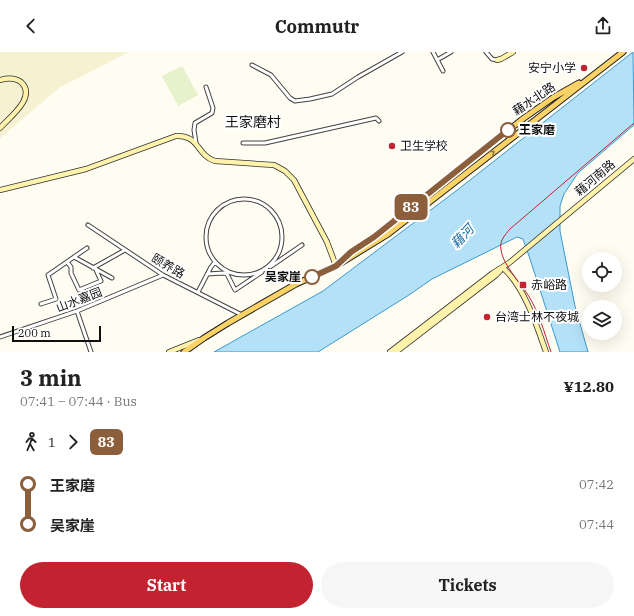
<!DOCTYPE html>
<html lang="en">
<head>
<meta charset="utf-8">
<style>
	:root { --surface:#fff; --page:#f6f6f6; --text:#222; --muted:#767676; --accent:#c32330 }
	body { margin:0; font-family:"IBM Plex Serif","Noto Sans SC",serif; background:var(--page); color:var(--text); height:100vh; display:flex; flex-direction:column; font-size:15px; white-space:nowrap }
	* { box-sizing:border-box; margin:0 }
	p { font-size:13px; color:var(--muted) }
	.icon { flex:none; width:22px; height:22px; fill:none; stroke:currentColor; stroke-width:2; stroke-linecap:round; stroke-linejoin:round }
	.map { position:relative; height:300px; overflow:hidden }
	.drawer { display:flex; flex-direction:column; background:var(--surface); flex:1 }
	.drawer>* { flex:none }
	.badge { padding:0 8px; border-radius:6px; font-size:14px; line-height:26px }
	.tools { position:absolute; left:582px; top:200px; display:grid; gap:8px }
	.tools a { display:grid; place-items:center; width:40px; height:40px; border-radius:50%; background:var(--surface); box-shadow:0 4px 16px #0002; font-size:20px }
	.scale { position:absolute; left:12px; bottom:10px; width:89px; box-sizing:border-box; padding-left:4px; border:2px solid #0f0f0f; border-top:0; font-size:11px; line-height:14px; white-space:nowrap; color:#0f0f0f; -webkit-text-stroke:3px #fff; paint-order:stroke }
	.map>.badge { position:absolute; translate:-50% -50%; box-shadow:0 0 0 2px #fff }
	.legs { display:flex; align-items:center; gap:6px; height:44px; padding:0 20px; font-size:13px }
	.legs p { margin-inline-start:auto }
	.head { display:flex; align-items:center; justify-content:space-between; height:68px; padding:0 20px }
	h1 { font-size:22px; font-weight:700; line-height:30px }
	.cta { display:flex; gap:8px; margin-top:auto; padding:8px 20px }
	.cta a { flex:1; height:46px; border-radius:24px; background:var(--accent); color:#fff; font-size:16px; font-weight:700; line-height:46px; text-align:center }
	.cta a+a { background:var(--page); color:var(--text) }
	ul { padding:0 20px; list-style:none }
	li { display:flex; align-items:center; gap:14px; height:40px; font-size:15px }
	li i { display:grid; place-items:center; width:6px; height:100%; margin:0 5px; background:currentColor }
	li i::after { content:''; width:10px; height:10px; margin:-5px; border:3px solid; border-radius:50%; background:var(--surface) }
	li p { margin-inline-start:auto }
	li:first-child i { background:linear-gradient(#0000 50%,currentColor 0) }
	li:last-child i { background:linear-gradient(currentColor 50%,#0000 0) }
	header { display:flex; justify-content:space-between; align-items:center; height:52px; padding:0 20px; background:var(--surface); font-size:18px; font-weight:700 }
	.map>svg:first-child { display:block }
	.farmland { fill:#f6f1d0 }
	.pitch { fill:#e6f2cb }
	.water { fill:#b4e1f8; stroke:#3a99d0 }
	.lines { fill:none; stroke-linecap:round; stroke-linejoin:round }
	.street-casing { stroke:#424242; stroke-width:5 }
	.secondary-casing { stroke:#313131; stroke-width:6 }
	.primary-casing { stroke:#202020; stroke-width:7 }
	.street { stroke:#fff; stroke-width:3 }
	.secondary { stroke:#fff3ac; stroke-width:4.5 }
	.primary { stroke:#fbd265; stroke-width:5 }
	.tram { stroke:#c32330; stroke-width:1 }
	.oneway { stroke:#917a3e }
	.line-1-casing { stroke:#fff; stroke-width:9 }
	.line-1 { stroke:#8b5e3c; stroke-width:6 }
	.poi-dot { fill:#c32330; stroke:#fff; stroke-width:1.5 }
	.stop-1-dot { fill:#fff; stroke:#8b5e3c; stroke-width:2 }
	.labels { text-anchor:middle; stroke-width:4; stroke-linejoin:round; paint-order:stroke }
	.poi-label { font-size:12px; fill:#0f0f0f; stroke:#fff; text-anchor:start }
	.street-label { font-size:12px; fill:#0f0f0f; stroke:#fff }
	.stop-label { font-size:12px; font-weight:bold; fill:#0f0f0f; stroke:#fff; text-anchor:start }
	.water-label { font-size:13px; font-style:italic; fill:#146aa5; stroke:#fff }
	.quarter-label { font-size:14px; fill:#0f0f0f; stroke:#fff }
</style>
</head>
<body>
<header><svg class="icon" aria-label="back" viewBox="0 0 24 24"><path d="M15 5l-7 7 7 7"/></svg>Commutr<svg class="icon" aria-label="share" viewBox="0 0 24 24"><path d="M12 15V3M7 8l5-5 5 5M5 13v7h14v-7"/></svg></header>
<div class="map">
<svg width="634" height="300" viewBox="0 0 634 300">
	<rect width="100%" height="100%" fill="#fffcf1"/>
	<!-- farmland -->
	<path class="farmland" d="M0 0H129L60 35 0 86Z"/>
	<!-- pitch -->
	<path class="pitch" d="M182 14 198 43 178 54 162 24Z"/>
	<!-- water -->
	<path class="water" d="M633 0 634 73 578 121 564 142 560 154V179L575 254 588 300H560L530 207 523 187 517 185 432 227 409 243 318 300H214L323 239 456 139Z"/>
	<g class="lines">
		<!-- street casing -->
		<g class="street-casing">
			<path id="street" d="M433 0 443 19
				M486 0 492 7 497 8
				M437 8 451 0
				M252 13 271 23 290 46 295 49 310 47 332 42 358 25 402 0
				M196 91 194 78 195 71 212 61 213 56 206 35
				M243 91H265L376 66 379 69
				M206 185a38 38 0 1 1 76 0a38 38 0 1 1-76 0Z
				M88 173 163 223 242 263
				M74 205 112 226
				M67 210 71 215V221L79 238 101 229 96 218
				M270 215 302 193
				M93 216 125 198
				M207 222 224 221 227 222 235 238 262 220
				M198 240 211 215 215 210
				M41 252 56 247 48 223 87 196
				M77 259 91 300
				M0 285 77 259 163 223"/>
		</g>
		<!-- secondary casing -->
		<g class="secondary-casing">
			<path id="secondary" d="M497 8 501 7 513 0
				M0 28C7 26 14 25 21 30 37 45 10 65 0 76
				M0 138 86 117 176 84C200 83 196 103 215 109L274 113 285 119 294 128 327 190 336 214
				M503 216C524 234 537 274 546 300
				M169 300 199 288
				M390 300 493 221 509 211 634 107
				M396 300 496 223 500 219"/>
		</g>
		<!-- primary casing -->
		<g class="primary-casing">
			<path id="primary" d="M344 206 351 200 373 185 524 66 554 45 579 31
				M184 300 204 286 228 271 296 232 336 214 388 182 623 0"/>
		</g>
		<!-- street -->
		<use href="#street" class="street"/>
		<!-- secondary -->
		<use href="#secondary" class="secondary"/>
		<!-- primary -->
		<use href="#primary" class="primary"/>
		<!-- tram -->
		<path class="tram" d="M551 300C544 280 539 260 528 243 520 230 503 213 501 198 499 189 505 183 510 177L634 71"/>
	</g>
	<!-- one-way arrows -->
	<defs><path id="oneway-chevron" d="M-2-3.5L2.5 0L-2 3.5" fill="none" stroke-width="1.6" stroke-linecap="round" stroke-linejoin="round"/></defs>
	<use class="oneway" href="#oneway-chevron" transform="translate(492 101) rotate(-38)"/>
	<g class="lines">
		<!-- line-1 casing -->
		<g class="line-1-casing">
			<path id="line-1" d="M312 225 336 214 351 200 374 185 508 78"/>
		</g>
		<!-- line-1 -->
		<use href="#line-1" class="line-1"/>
	</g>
	<!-- markers -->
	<g class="poi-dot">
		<circle cx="584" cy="16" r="4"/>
		<circle cx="392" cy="94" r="4"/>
		<rect x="519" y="229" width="8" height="8" rx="2"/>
		<circle cx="487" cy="265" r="4"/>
	</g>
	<g class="stop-1-dot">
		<circle cx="508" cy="78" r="7"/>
		<circle cx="312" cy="225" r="7"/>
	</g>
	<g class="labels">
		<!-- poi labels -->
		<g class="poi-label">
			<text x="576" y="20" text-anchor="end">安宁小学</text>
			<text x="400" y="98">卫生学校</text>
			<text x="531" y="237">赤峪路</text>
			<text x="495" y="269">台湾士林不夜城</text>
		</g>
		<!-- street labels -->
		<g class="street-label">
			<text transform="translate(534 47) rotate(-34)" y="4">藉水北路</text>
			<text transform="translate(595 126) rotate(-40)" y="4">藉河南路</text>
			<text transform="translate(168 214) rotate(30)" y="4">颐养路</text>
			<text transform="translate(79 248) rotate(-21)" y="4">山水嘉园</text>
		</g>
		<!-- stop labels -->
		<g class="stop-label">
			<text x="519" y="82">王家磨</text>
			<text x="301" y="229" text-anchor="end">吴家崖</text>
		</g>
		<!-- water labels -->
		<g class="water-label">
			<text transform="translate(462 184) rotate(-47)" y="5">藉河</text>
		</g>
		<!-- quarter labels -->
		<g class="quarter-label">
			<text x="253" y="75">王家磨村</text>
		</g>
	</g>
</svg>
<div class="tools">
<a><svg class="icon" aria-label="locate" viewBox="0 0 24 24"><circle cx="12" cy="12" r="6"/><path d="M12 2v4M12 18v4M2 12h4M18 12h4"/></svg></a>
<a><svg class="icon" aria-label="layers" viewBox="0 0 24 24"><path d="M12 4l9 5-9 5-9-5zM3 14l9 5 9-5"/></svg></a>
</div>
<div class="scale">200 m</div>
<b class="badge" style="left:411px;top:155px;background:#8b5e3c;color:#fff">83</b>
</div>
<section class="drawer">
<div class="head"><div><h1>3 min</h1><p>07:41 – 07:44 · Bus</p></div><b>¥12.80</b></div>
<div class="legs"><svg class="icon" aria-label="walk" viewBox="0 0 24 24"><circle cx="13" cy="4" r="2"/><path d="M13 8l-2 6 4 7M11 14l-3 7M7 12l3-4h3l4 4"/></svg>1<svg class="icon" aria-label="forward" viewBox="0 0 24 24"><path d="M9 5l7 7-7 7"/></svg><b class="badge" style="background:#8b5e3c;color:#fff">83</b></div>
<ul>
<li><i style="color:#8b5e3c"></i><b>王家磨</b><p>07:42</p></li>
<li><i style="color:#8b5e3c"></i><b>吴家崖</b><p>07:44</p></li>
</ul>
<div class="cta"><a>Start</a><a>Tickets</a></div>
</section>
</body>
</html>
